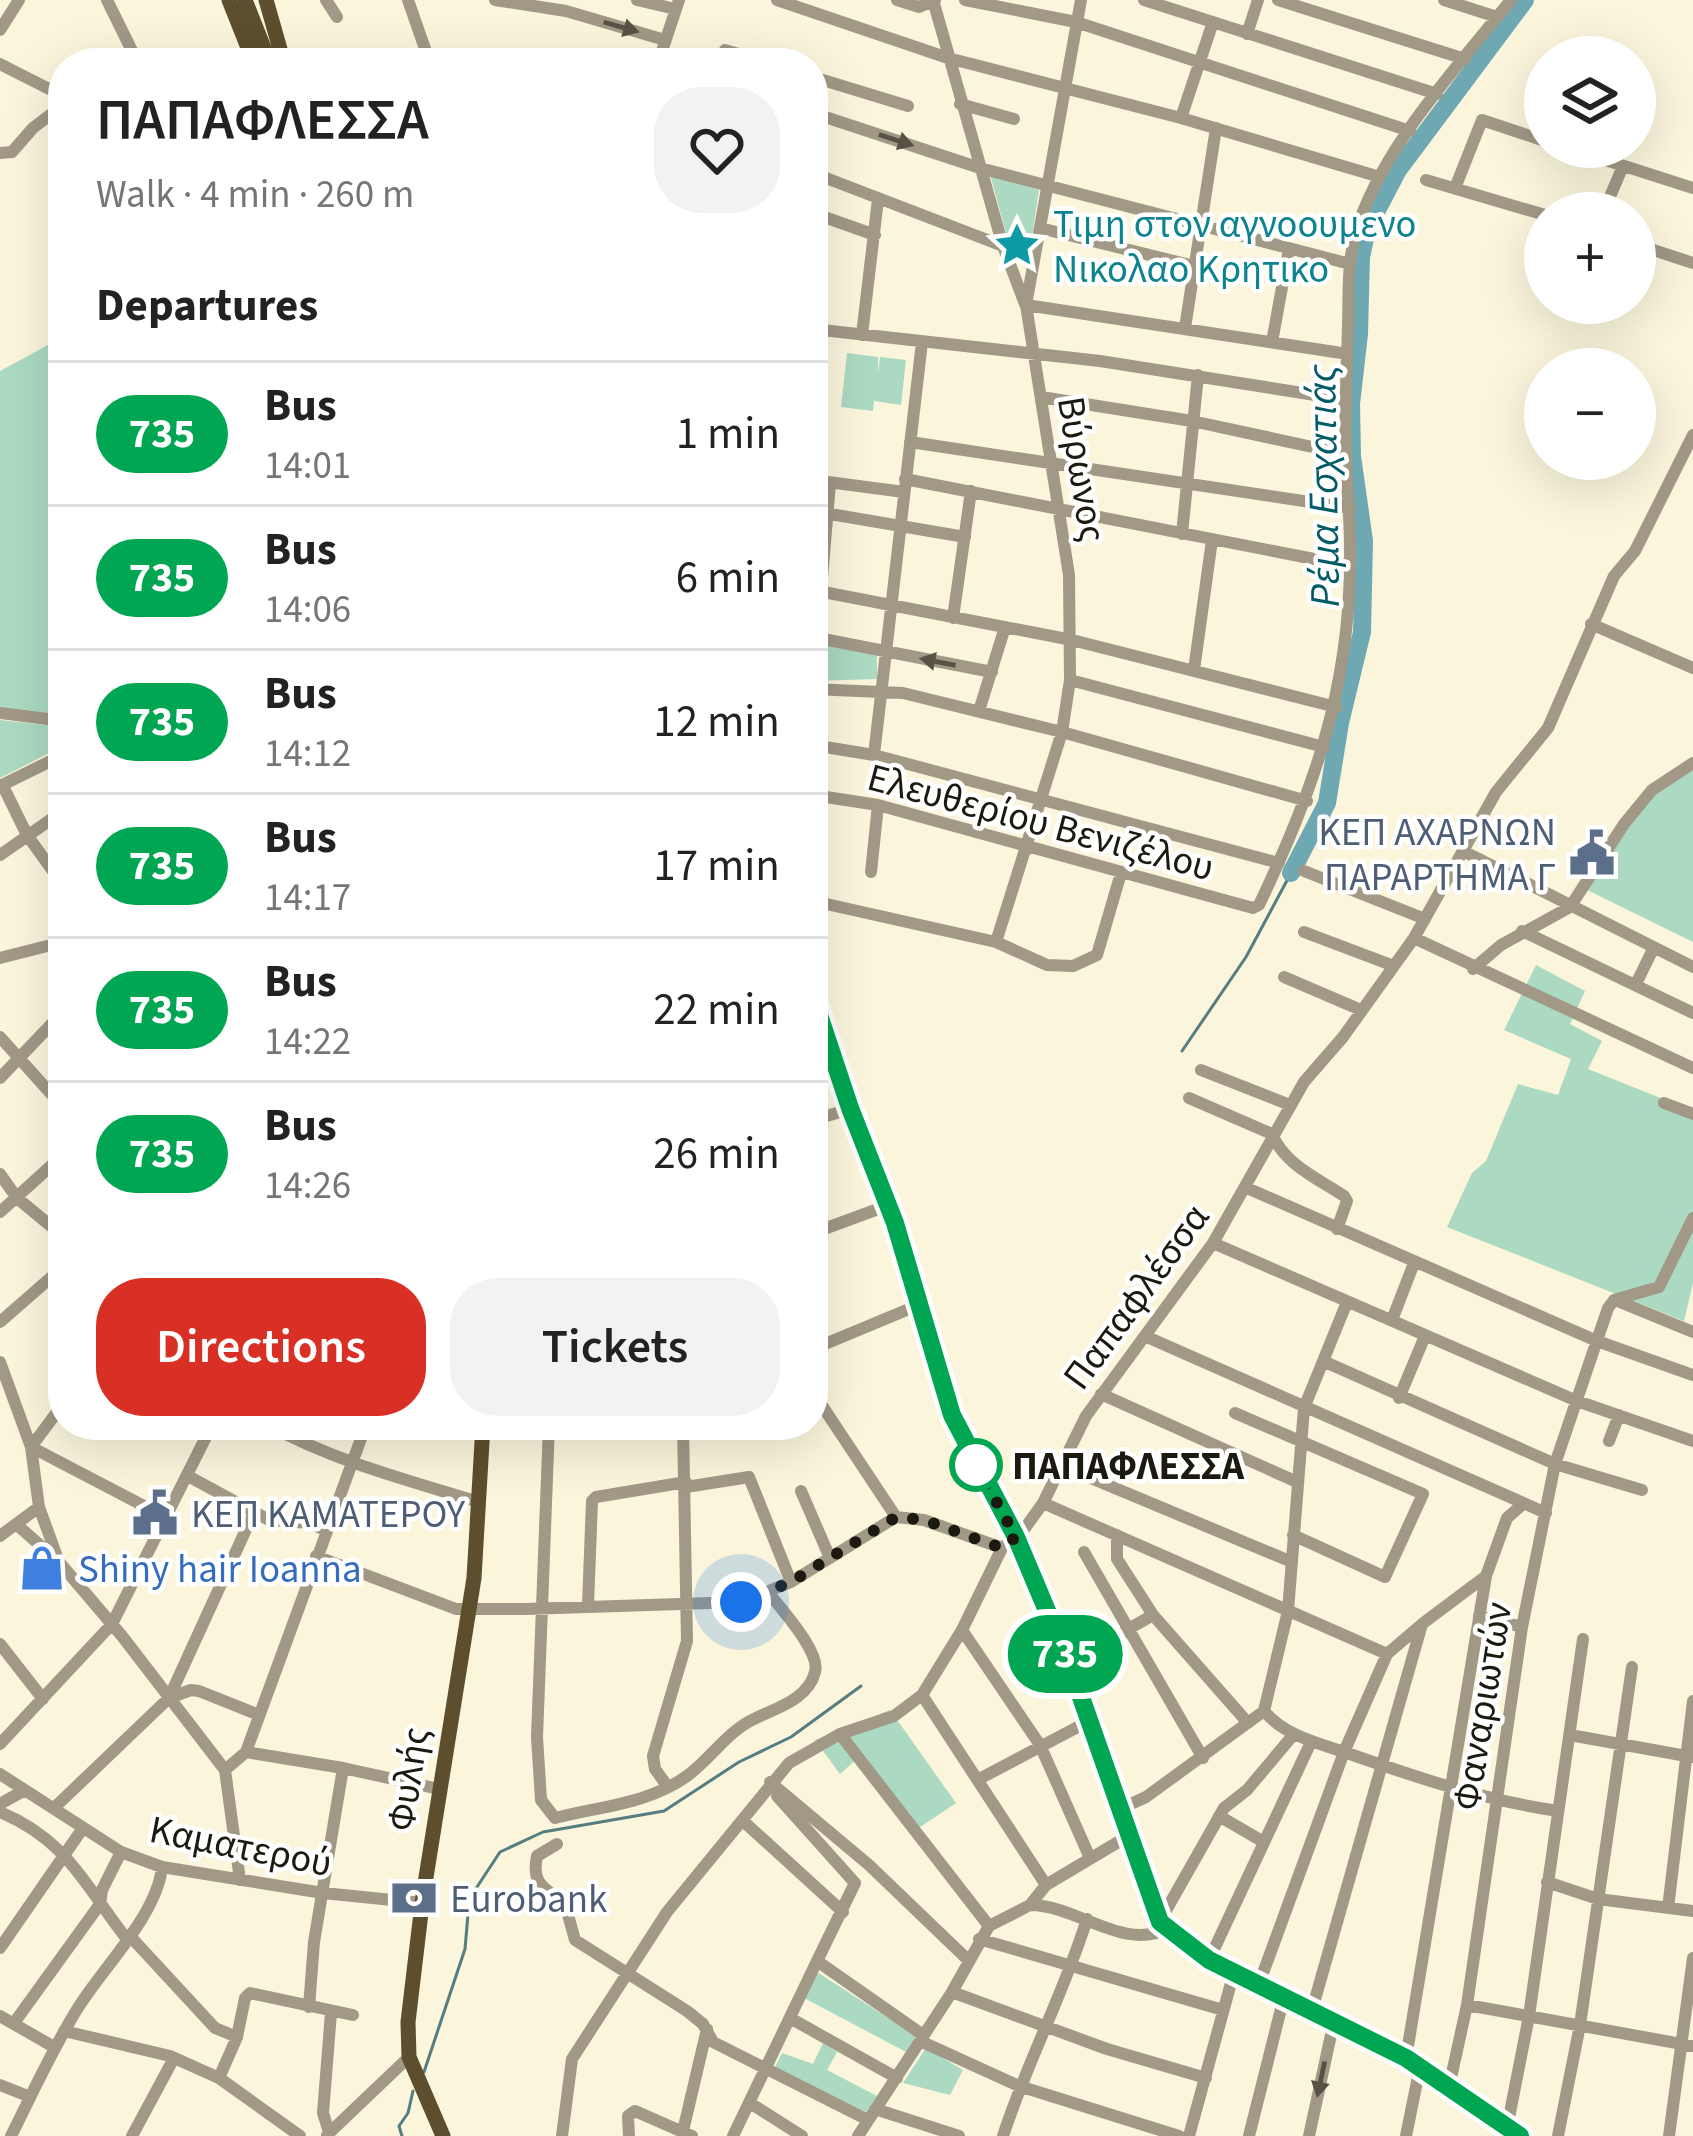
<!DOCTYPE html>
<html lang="en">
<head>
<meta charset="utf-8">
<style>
	:root { --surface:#fff; --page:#f2f2f2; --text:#222; --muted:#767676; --line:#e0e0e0; --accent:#d93025 }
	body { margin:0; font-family:"Source Sans 3",sans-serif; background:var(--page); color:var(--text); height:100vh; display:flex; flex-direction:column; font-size:45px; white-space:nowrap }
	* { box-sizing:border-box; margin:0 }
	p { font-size:39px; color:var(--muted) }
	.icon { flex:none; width:66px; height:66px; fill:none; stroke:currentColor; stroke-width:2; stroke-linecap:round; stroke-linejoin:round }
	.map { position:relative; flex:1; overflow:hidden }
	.panel { position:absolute; left:48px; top:48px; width:780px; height:1392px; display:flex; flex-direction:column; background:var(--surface); border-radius:48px; box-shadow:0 12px 48px #0002 }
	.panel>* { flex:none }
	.badge { padding:0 24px; border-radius:39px; font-size:42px; line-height:78px }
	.tools { position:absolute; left:1524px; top:36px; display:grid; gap:24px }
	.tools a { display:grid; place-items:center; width:132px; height:132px; border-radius:50%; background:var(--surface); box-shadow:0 12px 48px #0002; font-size:60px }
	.you { position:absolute; width:60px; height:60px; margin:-30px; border:9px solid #fff; border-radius:50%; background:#1a73e8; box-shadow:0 0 0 18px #1a73e833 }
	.map>.badge { position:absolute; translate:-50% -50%; box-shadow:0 0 0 6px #fff }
	h2 { padding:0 48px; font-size:45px; line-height:108px }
	.round { display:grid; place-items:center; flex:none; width:126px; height:126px; border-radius:48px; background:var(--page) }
	.overview { display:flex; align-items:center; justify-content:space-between; height:204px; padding:0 48px }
	h1 { font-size:57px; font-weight:600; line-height:90px }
	.primary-button { display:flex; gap:24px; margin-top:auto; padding:24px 48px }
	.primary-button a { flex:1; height:138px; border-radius:48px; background:var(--accent); color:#fff; font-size:48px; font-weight:600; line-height:138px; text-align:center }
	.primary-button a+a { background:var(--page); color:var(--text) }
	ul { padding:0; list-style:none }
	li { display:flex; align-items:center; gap:36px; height:144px; padding:0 48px; border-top:3px solid var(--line) }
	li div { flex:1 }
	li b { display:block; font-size:45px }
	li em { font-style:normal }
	li .badge { min-width:132px; font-weight:700; text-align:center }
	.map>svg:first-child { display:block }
	.green { fill:#abd9c1 }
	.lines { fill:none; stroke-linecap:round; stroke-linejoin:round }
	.stream { stroke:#557d82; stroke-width:3 }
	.river { stroke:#6ea8b3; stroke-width:18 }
	.minor { stroke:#a19886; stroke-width:12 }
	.major { stroke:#5d4e2d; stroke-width:15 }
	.oneway { fill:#575245 }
	.line-casing { stroke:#fff; stroke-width:27 }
	.line { stroke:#00a651; stroke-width:18 }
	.walk { stroke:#1b1910; stroke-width:12; stroke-dasharray:0 21.6 }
	.stop-dot { fill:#fff; stroke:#00a651; stroke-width:6 }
	.labels { text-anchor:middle; stroke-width:9; stroke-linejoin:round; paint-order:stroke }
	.culture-label { font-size:39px; fill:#0d838f; stroke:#fff; text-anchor:start }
	.street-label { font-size:39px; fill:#1b1910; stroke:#fff }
	.service-label { font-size:39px; fill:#4e5e75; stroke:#fff; text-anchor:start }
	.stop-label { font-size:39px; font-weight:bold; fill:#1b1910; stroke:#fff; text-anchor:start }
	.shop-label { font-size:39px; fill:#366cbe; stroke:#fff; text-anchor:start }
	.water-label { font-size:42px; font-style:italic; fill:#045b68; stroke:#fff }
</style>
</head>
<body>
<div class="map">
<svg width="1693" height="2136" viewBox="0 0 1693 2136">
	<rect width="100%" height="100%" fill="#faf5db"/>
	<!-- green -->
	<path class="green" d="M990 174 1039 190 1032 236 1023 243 1013 242 1006 233Z
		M61 338 63 342V716L0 709V371Z
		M847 353 878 357V373L880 357 906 360 901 405 874 401 873 411 841 407Z
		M813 641 877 652V679L813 681Z
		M0 720 63 727V746L0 778Z
		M1693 759V942L1577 885 1625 816Z
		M1536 965 1585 991 1570 1024 1602 1041 1588 1069 1693 1111V1283L1684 1321 1447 1227 1472 1173 1486 1161 1518 1084 1558 1095 1571 1059 1504 1030Z
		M890 1710 956 1803 917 1829 859 1757 840 1774 815 1740Z
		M817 1972 916 2036 906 2052 804 1998Z
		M823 2043 837 2052 827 2070 877 2096 866 2112 774 2069 782 2053 813 2064Z
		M926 2048 963 2070 950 2095 903 2083Z"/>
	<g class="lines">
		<!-- stream -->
		<path class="stream" d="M1182 1051 1246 957 1291 873
			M424 2072 465 1949 468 1914 475 1890 500 1852 543 1832 664 1811 739 1762 791 1737 861 1686
			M402 2136 399 2126 408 2113 413 2091"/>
		<!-- river -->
		<path class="river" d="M1291 873 1327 803 1340 723 1362 632 1364 541 1352 456 1351 404 1359 334 1361 257 1367 229 1398 170 1525 0"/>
		<!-- minor -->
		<path class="minor" d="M107 0 138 63
			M326 0 337 17
			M408 0 430 63
			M495 0 566 11 665 40
			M637 0 675 9
			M777 0 948 58 1181 118 1380 177
			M897 0 919 7 935 0
			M933 0 1003 246 1025 304
			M965 0 1076 22 1410 131
			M1144 0 1437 94
			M1278 0 1465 59
			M1444 0 1497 17
			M0 30 19 0
			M1247 34 1258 0
			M658 63 679 0
			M719 63 725 50 769 63
			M0 64 63 96
			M813 77 908 106
			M960 104 1014 119
			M813 113 980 168 1350 264
			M1181 118 1213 22
			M1565 147 1693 188
			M0 153 12 152 33 128 63 105
			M813 173 1003 246
			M1426 180 1545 215
			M1455 188 1482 120 1545 141
			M813 213 875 235
			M1603 213 1623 166
			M1040 228 1194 266
			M1635 244 1693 263
			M1026 305 1348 354
			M1185 328 1216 128
			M813 329 1100 361 1347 400
			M862 335 878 199
			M1272 342 1289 249
			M1041 397 1192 421 1345 454
			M910 442 1350 508
			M905 479 1350 566
			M813 480 904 492
			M813 511 965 537
			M1182 534 1198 375
			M813 590 1072 640 1336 707
			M821 590 830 483
			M953 618 971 491
			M1591 624 1693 668
			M813 637 992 672
			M1194 670 1212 540
			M1070 680 1324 747
			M813 689 903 693 1062 732 1307 801
			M979 711 1005 627
			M0 713 63 721
			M813 745 874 755 1279 863
			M874 755 922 342
			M0 786 63 755
			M3 786 27 835 63 885
			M813 795 878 805 1253 908 1259 905C1313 792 1349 691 1350 564 1351 527 1347 491 1346 455 1344 412 1347 369 1348 326 1349 296 1347 265 1355 235 1379 151 1456 68 1511 0
			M1463 851 1693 967
			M0 855 63 811
			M1304 871 1425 919
			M871 872 878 805
			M813 901 996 942 1047 965 1073 966 1097 955 1121 873
			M1522 931 1693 1013
			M1304 932 1394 966
			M1414 938 1496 792 1548 728 1614 576 1635 551 1693 435
			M996 942 1062 732 1070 680 1069 575 1026 305 1081 0
			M0 958 63 942
			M1473 969 1501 945 1570 907 1624 824 1652 790 1693 763
			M1284 977 1361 1010
			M1636 984 1653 949
			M813 997 850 1109 895 1223 952 1415 1016 1537 1069 1663 1160 1921 1209 1960 1406 2058 1520 2136
			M0 1037 63 1107
			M1201 1070 1290 1105
			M813 1072 836 1066
			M0 1078 63 1012
			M1189 1098 1272 1134C1285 1165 1317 1178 1344 1196L1347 1201 1337 1229
			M1664 1103 1693 1114
			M813 1120 850 1109
			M0 1174 17 1198 63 1236
			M1247 1188 1597 1341 1693 1375
			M0 1212 63 1155
			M813 1233 889 1205
			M1213 1243 1577 1401 1693 1441
			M1615 1300 1693 1332
			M1392 1320 1414 1263
			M0 1322 63 1267
			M1147 1337 1546 1513
			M813 1349 921 1304
			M1323 1361 1555 1464 1642 1490
			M0 1362 31 1447 39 1507 59 1562 122 1636 225 1770 240 1880
			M813 1392 896 1517
			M1101 1394 1297 1482
			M1399 1398 1425 1336
			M1235 1413 1423 1494 1385 1577 1293 1535
			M268 1425C334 1461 407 1480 479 1502
			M549 1425 537 1737 541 1800 555 1818C599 1806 646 1805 687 1776 709 1760 726 1734 750 1721 772 1709 808 1701 815 1672 821 1652 781 1609 769 1593
			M1609 1441 1619 1415
			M31 1447 167 1518
			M31 1447 63 1404
			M1062 1466 1292 1562
			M188 1476 269 1520 310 1523 325 1530
			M686 1487 749 1477 791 1582
			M801 1491 830 1558
			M1043 1503 1387 1654
			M16 1524 58 1561
			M1117 1535V1559L1153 1615 1248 1723
			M0 1536 39 1507
			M1084 1552 1203 1758
			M316 1556 456 1609H526L741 1602 791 1582 896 1517 924 1520 1002 1548
			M588 1605 592 1501 596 1497 686 1482
			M1479 1616 1522 1627
			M962 1630 1040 1745 1090 1858
			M0 1644 43 1699
			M1069 1663 1153 1615
			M922 1695 1046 1885
			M169 1698 191 1690 199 1691 259 1715
			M1264 1711C1285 1736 1318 1743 1347 1753 1418 1778 1484 1800 1558 1811
			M840 1734 989 1926
			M1570 1735 1692 1757
			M0 1744 112 1624 212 1425
			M246 1752 343 1768 439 1789
			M225 1770 246 1752 366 1425
			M0 1774 121 1852 162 1867 323 1893 422 1903
			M979 1779 1091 1720
			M770 1782 869 1865 967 1959
			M668 1787 655 1769 653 1756 687 1641 683 1425
			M777 1796 855 1883 817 1961
			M0 1804 25 1790
			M54 1808 169 1698 254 1512
			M1122 1808 1146 1797 1264 1711 1288 1611 1304 1408 1347 1302
			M0 1812C67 1840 84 1884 126 1938
			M1219 1816 1262 1841
			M742 1820 843 1912
			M557 1844 537 1856C531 1885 545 1888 565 1904L575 1940 687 2011 703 2024 713 2042 868 2120
			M1547 1882 1598 1899 1693 1911
			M1030 1905C1077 1905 1122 1951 1167 1929
			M1668 1908 1693 1701
			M1160 1921 1224 1808 1247 1790 1294 1734
			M129 1935 215 2028 237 2037
			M979 1939 1223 2010
			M0 1948 83 1828
			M1209 1960 1311 1742
			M1259 1984 1344 1752 1387 1654 1421 1625
			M952 1992 1107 2049 1206 2078
			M1467 2005 1693 2046
			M309 2007 314 1942 343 1768
			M1312 2010 1422 1624 1486 1576
			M0 2016 54 2047
			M790 2018 897 2078
			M14 2023 100 1904 102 1890 121 1852
			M64 2031 170 2056 219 2078 300 2136
			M920 2041 1019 2086 1179 2136
			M1406 2058 1486 1576 1507 1518 1523 1504
			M219 2078 237 2037 245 1998 250 1993 353 2015
			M0 2085 28 2096
			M1449 2087 1467 2005 1522 1627 1555 1464 1608 1308 1614 1300 1659 1287 1693 1218
			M750 2103 802 2136
			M875 2109 959 2136
			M1507 2128 1529 2016 1583 1639
			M683 2131 707 2029
			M329 2132 323 2113 331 2013
			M327 2135 409 2057
			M11 2136C32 2094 51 2052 76 2011 101 1969 157 1916 162 1867
			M132 2136 174 2058
			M562 2136 572 2059 667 1912 789 1763 840 1734 894 1716 922 1695 962 1630 1002 1548 1025 1528 1043 1503 1086 1416 1213 1243 1304 1082 1343 1037 1414 938 1693 1068
			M629 2136 628 2116 635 2111 692 2136
			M733 2136 817 1961 923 2035
			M858 2136 952 1992 989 1926 1030 1905 1046 1885 1130 1835
			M1003 2136C1027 2062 1064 1993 1087 1919
			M1189 2136 1234 1972
			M1249 2136 1284 1997
			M1309 2136 1334 2021
			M1406 2136 1420 2067
			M1558 2136 1580 2025 1632 1667
			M1669 2136 1693 1958"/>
		<!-- major -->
		<path class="major" d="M229 0 254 63
			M245 0 270 63
			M266 0 284 63
			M443 2136 409 2057 408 2022 423 1896 474 1578 483 1425"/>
	</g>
	<!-- one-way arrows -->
	<defs><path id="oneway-solid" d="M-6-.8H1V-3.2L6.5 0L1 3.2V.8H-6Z" transform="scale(3)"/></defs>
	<g class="oneway">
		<use href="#oneway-solid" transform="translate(621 27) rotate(16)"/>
		<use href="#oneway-solid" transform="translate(896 140) rotate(18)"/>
		<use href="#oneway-solid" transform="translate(938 662) rotate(-169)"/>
		<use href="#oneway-solid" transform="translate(1321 2079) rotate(102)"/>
	</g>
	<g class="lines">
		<!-- line casing -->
		<g class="line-casing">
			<path id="line" d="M813 997 850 1108 895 1223 952 1415 1016 1537 1069 1663 1160 1922 1209 1960 1406 2058 1520 2136"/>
		</g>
		<!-- line -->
		<use href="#line" class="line"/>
		<!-- walk -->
		<path class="walk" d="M741 1602 791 1582 896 1517 924 1520 1002 1548 1016 1537 976 1465"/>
	</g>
	<!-- icons -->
	<defs>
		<g id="sight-bare" transform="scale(3.6)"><path d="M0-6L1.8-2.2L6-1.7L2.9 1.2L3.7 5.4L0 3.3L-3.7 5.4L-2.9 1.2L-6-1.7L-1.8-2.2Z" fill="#0f9aa8" stroke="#fff" stroke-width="2.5" paint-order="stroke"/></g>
		<g id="civic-bare" transform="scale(3.6)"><path d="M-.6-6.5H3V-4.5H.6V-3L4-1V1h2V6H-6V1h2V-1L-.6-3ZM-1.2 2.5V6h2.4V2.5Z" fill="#5c6f8a" stroke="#fff" stroke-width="2.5" paint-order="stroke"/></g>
		<g id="shop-bare" transform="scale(3.6)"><path d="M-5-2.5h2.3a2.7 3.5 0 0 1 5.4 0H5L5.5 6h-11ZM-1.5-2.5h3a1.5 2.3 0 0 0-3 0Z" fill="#3f7fe0" stroke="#fff" stroke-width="2.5" paint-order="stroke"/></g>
		<g id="bank-bare" transform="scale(3.6)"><path d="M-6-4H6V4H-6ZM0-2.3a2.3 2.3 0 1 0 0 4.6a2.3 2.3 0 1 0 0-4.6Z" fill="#5c6f8a" stroke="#fff" stroke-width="2.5" paint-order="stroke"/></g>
	</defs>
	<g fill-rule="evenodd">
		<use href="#sight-bare" x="1017" y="245"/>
		<use href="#civic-bare" x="1592" y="853"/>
		<use href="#civic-bare" x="155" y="1513"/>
		<use href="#shop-bare" x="42" y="1568"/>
		<use href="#bank-bare" x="414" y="1898"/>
	</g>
	<!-- markers -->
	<circle class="stop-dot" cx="976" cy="1465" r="24"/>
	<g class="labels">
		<!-- culture labels -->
		<g class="culture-label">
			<text x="1053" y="237">Τιμη στον αγνοουμενο<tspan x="1053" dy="45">Νικολαο Κρητικο</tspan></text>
		</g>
		<!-- street labels -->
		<g class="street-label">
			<text transform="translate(1083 469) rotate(81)" y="14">Βύρωνος</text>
			<text transform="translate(1041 821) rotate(15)" y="14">Ελευθερίου Βενιζέλου</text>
			<text transform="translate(1135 1296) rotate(-54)" y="14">Παπαφλέσσα</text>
			<text transform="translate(1481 1706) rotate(-81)" y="14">Φαναριωτών</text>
			<text transform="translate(407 1779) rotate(-81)" y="14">Φυλής</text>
			<text transform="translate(241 1845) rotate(11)" y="14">Καματερού</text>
		</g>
		<!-- service labels -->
		<g class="service-label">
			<text x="1556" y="845" text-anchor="end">ΚΕΠ ΑΧΑΡΝΩΝ<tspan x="1556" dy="45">ΠΑΡΑΡΤΗΜΑ Γ</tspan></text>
			<text x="191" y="1527">ΚΕΠ ΚΑΜΑΤΕΡΟΥ</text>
			<text x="450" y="1912">Eurobank</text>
		</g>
		<!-- stop labels -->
		<g class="stop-label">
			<text x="1012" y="1479">ΠΑΠΑΦΛΕΣΣΑ</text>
		</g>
		<!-- shop labels -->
		<g class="shop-label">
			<text x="78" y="1582">Shiny hair Ioanna</text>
		</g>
		<!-- water labels -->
		<g class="water-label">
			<text transform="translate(1322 486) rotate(-91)" y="15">Ρέμα Εσχατιάς</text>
		</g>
	</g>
</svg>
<div class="tools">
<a><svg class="icon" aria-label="layers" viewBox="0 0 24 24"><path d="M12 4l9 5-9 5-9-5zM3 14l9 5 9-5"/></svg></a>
<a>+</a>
<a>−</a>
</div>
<div class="you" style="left:741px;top:1602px"></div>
<b class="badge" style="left:1065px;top:1654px;background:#00a651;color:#fff">735</b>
<section class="panel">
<div class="overview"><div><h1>ΠΑΠΑΦΛΕΣΣΑ</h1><p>Walk · 4 min · 260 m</p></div><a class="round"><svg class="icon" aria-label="heart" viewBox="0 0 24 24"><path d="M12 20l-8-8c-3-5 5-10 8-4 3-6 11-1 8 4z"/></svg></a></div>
<h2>Departures</h2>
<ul>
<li><span class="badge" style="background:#00a651;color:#fff">735</span><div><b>Bus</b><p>14:01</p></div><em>1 min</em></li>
<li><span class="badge" style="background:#00a651;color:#fff">735</span><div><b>Bus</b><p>14:06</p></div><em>6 min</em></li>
<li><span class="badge" style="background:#00a651;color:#fff">735</span><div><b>Bus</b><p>14:12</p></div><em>12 min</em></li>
<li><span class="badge" style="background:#00a651;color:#fff">735</span><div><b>Bus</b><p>14:17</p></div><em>17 min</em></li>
<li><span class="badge" style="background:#00a651;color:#fff">735</span><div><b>Bus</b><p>14:22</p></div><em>22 min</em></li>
<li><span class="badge" style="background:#00a651;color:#fff">735</span><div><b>Bus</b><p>14:26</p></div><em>26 min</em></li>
</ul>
<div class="primary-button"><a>Directions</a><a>Tickets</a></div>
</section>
</div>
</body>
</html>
